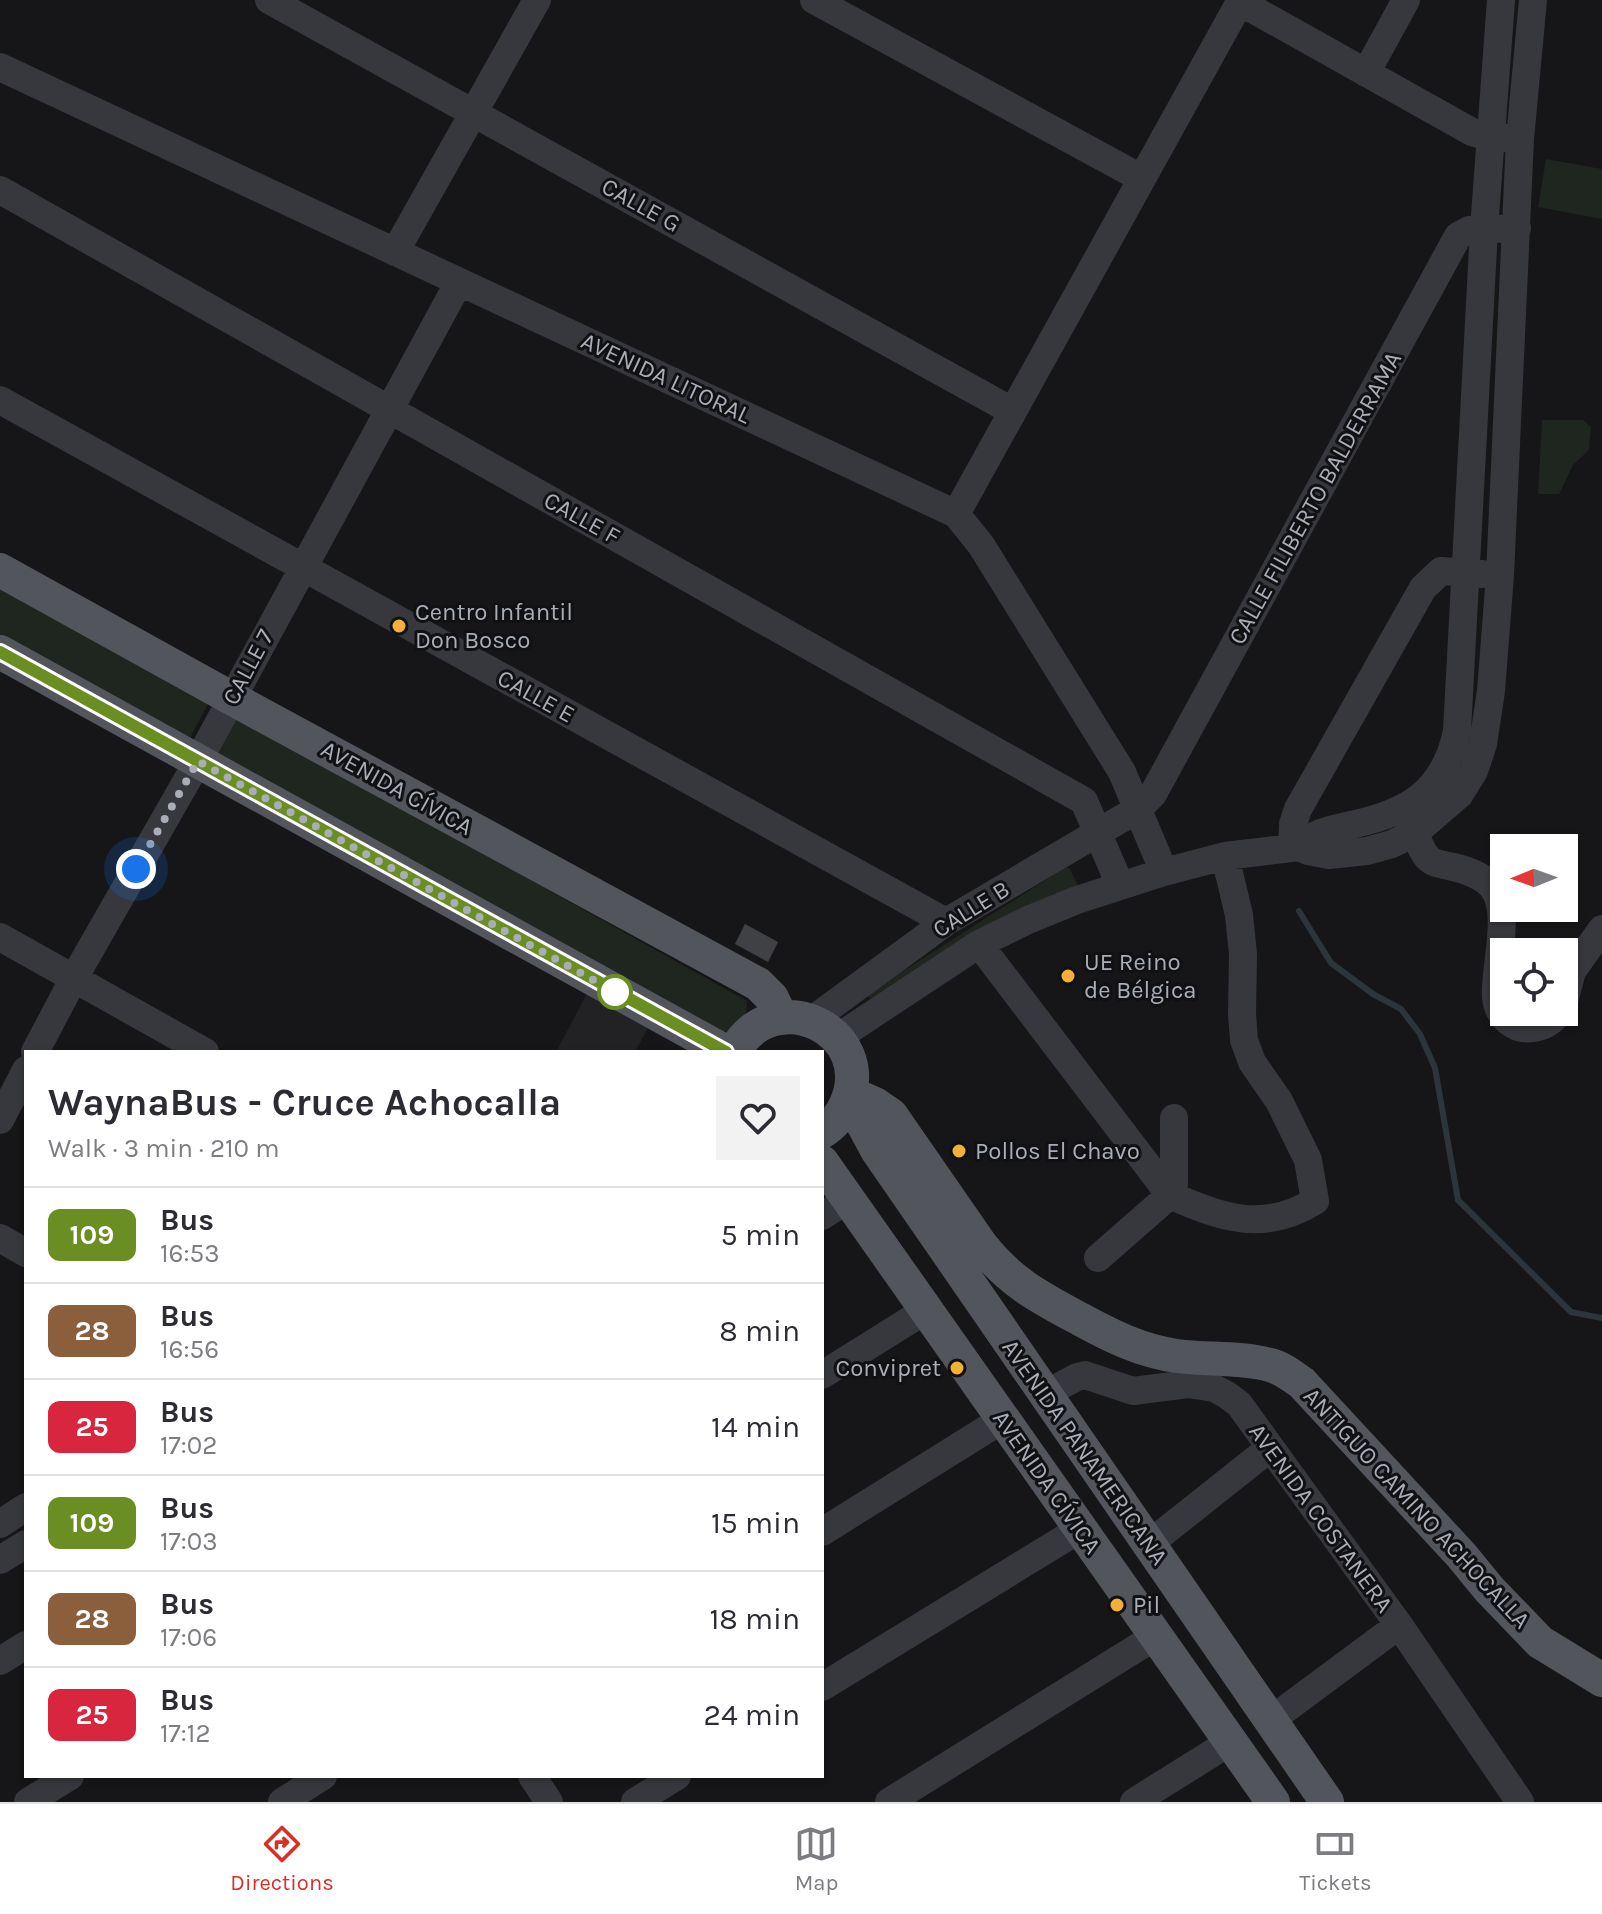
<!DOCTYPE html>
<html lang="en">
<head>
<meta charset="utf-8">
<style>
	:root { --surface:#fff; --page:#f2f2f3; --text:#2b2b33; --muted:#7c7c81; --line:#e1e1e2; --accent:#d93025 }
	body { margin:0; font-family:Karla,sans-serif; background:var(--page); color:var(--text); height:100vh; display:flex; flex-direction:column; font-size:30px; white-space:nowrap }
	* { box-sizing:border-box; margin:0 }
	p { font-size:26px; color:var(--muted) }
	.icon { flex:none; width:44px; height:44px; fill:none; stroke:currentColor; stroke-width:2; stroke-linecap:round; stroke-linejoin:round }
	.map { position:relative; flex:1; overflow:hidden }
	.details { position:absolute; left:24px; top:1050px; width:800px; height:728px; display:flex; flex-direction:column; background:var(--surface); border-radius:0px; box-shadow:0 2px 6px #0004 }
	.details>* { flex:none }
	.badge { padding:0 16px; border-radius:12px; font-size:28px; line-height:52px }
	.needle { width:52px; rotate:269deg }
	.controls { position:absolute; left:1490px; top:834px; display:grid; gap:16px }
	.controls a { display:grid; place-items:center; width:88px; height:88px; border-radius:0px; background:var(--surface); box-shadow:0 2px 6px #0004; font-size:40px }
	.you { position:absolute; width:40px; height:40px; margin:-20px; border:6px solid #fff; border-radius:50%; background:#1a73e8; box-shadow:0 0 0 12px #1a73e833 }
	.map>.badge { position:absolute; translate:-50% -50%; box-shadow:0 0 0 4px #fff }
	.round { display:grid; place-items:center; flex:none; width:84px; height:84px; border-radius:0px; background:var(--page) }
	.overview { display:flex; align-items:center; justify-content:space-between; height:136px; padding:0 24px }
	h1 { font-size:38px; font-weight:700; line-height:60px }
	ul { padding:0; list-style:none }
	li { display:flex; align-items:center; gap:24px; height:96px; padding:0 24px; border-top:2px solid var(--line) }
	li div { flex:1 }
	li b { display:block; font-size:30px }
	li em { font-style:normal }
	li .badge { min-width:88px; font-weight:700; text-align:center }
	.tabs { display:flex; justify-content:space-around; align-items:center; height:112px; border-top:2px solid var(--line); background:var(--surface); font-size:22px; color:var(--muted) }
	.tabs a { display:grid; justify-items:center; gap:4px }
	.tabs .selected { color:var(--accent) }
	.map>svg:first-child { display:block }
	.built { fill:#222225 }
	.green { fill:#1e261f }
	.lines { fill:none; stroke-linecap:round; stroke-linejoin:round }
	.stream { stroke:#2c353c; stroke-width:6 }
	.building { fill:#404145 }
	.minor { stroke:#37383d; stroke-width:28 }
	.major { stroke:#53555c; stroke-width:34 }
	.line-casing { stroke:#fff; stroke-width:18 }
	.line { stroke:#6b8e23; stroke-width:12 }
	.walk { stroke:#a8adb8; stroke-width:8; stroke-dasharray:0 14.4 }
	.poi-dot { fill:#f2b134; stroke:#111113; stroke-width:3 }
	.stop-dot { fill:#fff; stroke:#6b8e23; stroke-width:4 }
	.labels { text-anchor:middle; stroke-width:6; stroke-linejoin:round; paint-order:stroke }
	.street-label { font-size:24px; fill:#a8adb8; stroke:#111113 }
	.poi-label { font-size:24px; fill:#a8adb8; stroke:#111113; text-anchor:start }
</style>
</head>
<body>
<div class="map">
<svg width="1602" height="1802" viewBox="0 0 1602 1802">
	<rect width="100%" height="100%" fill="#161618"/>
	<!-- built -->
	<path class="built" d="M587 994 648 1028 635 1052H556Z"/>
	<!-- green -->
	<path class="green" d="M1546 159 1602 169V219L1538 207Z
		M1542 420H1583L1591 427 1589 450 1573 465 1559 494H1538Z
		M0 586 209 702 188 742 0 638Z
		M233 714 747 1001 746 1013 731 1031 714 1033 213 755Z
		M1066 867 1070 869 1079 888 1078 891 1019 909 870 999 867 994Z"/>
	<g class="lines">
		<!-- stream -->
		<path class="stream" d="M1299 911 1331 963 1373 994 1401 1009 1420 1034 1435 1068 1458 1200 1571 1312 1602 1318"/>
	</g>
	<!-- building -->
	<path class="building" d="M745 924 778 942 768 962 735 944Z"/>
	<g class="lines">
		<!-- minor -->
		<path class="minor" d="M269 0 1012 411
			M814 0 1141 178
			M1240 2 1472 132 1489 137 1508 138
			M0 67 956 514 981 545 1122 772 1164 872
			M1366 73 1406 0
			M0 190 1084 801 1120 885
			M395 252 537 0
			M0 400 946 922
			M956 514 1241 0
			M1408 819C1414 829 1420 850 1427 857 1433 864 1441 864 1449 866 1463 869 1485 876 1493 888 1512 913 1494 968 1496 997 1498 1017 1514 1031 1534 1028 1545 1026 1553 1021 1559 1012
			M1299 847C1315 831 1334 829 1355 824 1410 812 1445 790 1457 731L1484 229 1501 0
			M1292 848 1293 824 1298 809 1423 588 1441 571 1482 574
			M0 937 205 1052
			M979 944 1170 1195C1221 1218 1264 1233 1315 1201L1308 1160 1279 1101 1252 1062 1244 1040 1242 1014 1243 954 1239 915 1225 856
			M1564 1002 1572 971 1602 929
			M812 1020 946 922 1138 809 1153 794 1458 236 1469 230 1517 228
			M837 1038 979 944 1028 920 1077 900 1164 872 1225 856 1299 847 1308 851 1329 855 1367 851 1392 844 1416 832 1459 795 1474 771 1483 744 1491 691 1500 575 1520 139 1533 0
			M35 1052 74 978 198 761 459 282
			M0 1120 26 1070
			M822 1216 849 1199
			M0 1238 26 1253
			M1098 1258 1170 1195 1174 1184V1118
			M822 1375 926 1310
			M1045 1394 1077 1377 1085 1375 1133 1391 1188 1384 1214 1388 1227 1395 1239 1404 1399 1625 1520 1802
			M0 1524 26 1507
			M822 1532 1003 1419
			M1149 1544 1270 1448
			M0 1560 26 1544
			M0 1661 26 1645
			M822 1687 1080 1529
			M1271 1720 1399 1625
			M532 1776 549 1802
			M28 1802 70 1776
			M282 1802 323 1776
			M635 1802 677 1776
			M889 1802 1156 1636
			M1134 1802 1230 1742"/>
		<!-- major -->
		<path class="major" d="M0 570 231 698 758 984 772 998 781 1017
			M0 652 726 1052
			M734 1052C774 980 878 1031 846 1104 841 1116 833 1125 822 1132
			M850 1093 875 1104 891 1115 981 1245C1010 1282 1039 1297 1080 1319 1111 1336 1141 1351 1177 1356 1208 1360 1240 1357 1270 1365 1282 1368 1292 1376 1302 1383L1462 1556 1489 1589 1540 1642 1602 1680
			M849 1098 877 1150 1327 1802
			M822 1162 1273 1802"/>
	</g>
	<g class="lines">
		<!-- line casing -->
		<g class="line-casing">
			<path id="line" d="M0 652 726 1052"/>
		</g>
		<!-- line -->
		<use href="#line" class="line"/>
		<!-- walk -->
		<path class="walk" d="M136 869 198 761 615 992"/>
	</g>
	<!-- markers -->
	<g class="poi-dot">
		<circle cx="399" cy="626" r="8"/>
		<circle cx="1068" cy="976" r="8"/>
		<circle cx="959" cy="1151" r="8"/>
		<circle cx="957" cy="1368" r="8"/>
		<circle cx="1117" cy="1605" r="8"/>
	</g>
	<circle class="stop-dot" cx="615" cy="992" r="16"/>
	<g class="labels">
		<!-- street labels -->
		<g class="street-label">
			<text transform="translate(641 205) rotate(29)" y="8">CALLE G</text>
			<text transform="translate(666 378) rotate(25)" y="8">AVENIDA LITORAL</text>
			<text transform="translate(1315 498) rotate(-61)" y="8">CALLE FILIBERTO BALDERRAMA</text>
			<text transform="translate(582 518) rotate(29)" y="8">CALLE F</text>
			<text transform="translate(248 667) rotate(-62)" y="8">CALLE 7</text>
			<text transform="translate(536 696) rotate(29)" y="8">CALLE E</text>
			<text transform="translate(397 788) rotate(29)" y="8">AVENIDA CÍVICA</text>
			<text transform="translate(971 909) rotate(-32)" y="8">CALLE B</text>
			<text transform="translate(1085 1452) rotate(55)" y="8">AVENIDA PANAMERICANA</text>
			<text transform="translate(1047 1482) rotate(55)" y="8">AVENIDA CÍVICA</text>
			<text transform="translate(1417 1508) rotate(47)" y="8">ANTIGUO CAMINO ACHOCALLA</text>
			<text transform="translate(1321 1518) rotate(54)" y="8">AVENIDA COSTANERA</text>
		</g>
		<!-- poi labels -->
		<g class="poi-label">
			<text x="415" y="620">Centro Infantil<tspan x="415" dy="28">Don Bosco</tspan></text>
			<text x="1084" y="970">UE Reino<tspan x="1084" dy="28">de Bélgica</tspan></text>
			<text x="975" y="1159">Pollos El Chavo</text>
			<text x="941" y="1376" text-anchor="end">Convipret</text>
			<text x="1133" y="1613">Pil</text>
		</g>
	</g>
</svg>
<div class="controls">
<a><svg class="needle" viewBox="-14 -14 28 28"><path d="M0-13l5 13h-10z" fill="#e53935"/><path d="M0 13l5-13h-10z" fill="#7c7c81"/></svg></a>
<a><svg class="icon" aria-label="locate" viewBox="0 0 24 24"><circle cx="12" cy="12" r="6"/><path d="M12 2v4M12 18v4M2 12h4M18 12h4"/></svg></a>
</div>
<div class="you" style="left:136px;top:869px"></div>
<section class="details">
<div class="overview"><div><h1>WaynaBus - Cruce Achocalla</h1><p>Walk · 3 min · 210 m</p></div><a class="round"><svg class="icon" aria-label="heart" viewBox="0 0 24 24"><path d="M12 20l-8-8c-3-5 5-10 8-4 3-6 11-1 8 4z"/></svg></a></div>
<ul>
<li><span class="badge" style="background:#6b8e23;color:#fff">109</span><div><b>Bus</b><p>16:53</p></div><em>5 min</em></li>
<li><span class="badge" style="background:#8b5e3c;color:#fff">28</span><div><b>Bus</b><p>16:56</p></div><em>8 min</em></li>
<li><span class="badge" style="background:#d7263d;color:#fff">25</span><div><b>Bus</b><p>17:02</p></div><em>14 min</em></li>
<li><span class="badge" style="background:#6b8e23;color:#fff">109</span><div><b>Bus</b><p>17:03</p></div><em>15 min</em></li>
<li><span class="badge" style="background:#8b5e3c;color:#fff">28</span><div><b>Bus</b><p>17:06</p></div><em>18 min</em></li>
<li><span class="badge" style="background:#d7263d;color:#fff">25</span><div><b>Bus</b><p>17:12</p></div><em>24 min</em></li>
</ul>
</section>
</div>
<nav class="tabs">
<a class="selected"><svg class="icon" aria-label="directions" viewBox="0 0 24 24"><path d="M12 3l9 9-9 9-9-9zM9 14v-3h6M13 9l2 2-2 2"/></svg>Directions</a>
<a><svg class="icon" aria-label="map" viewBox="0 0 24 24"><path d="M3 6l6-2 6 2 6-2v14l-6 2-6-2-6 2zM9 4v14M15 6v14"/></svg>Map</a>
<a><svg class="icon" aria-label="tickets" viewBox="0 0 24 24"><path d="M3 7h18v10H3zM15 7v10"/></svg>Tickets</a>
</nav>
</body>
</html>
